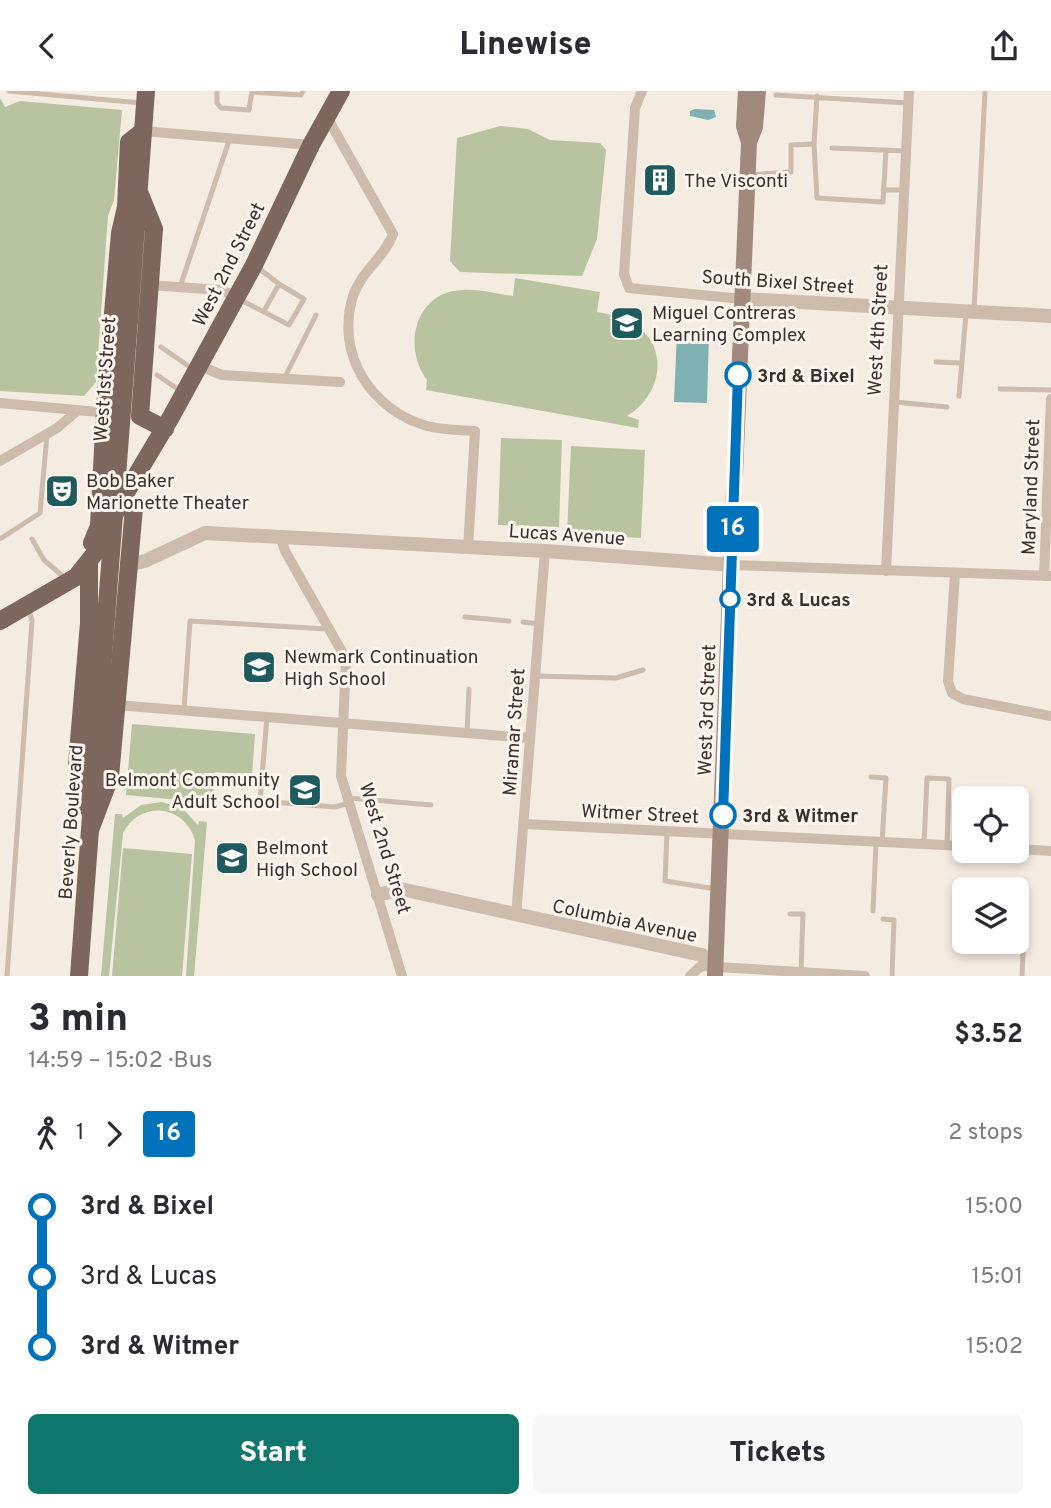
<!DOCTYPE html>
<html lang="en">
<head>
<meta charset="utf-8">
<style>
	:root { --surface:#fff; --page:#f7f7f7; --text:#2b2b33; --muted:#7c7c81; --accent:#0f766e }
	body { margin:0; font-family:Overpass,sans-serif; background:var(--page); color:var(--text); height:100vh; display:flex; flex-direction:column; font-size:26px; white-space:nowrap }
	* { box-sizing:border-box; margin:0 }
	p { font-size:23px; color:var(--muted) }
	.icon { flex:none; width:38px; height:38px; fill:none; stroke:currentColor; stroke-width:2; stroke-linecap:round; stroke-linejoin:round }
	.map { position:relative; height:885px; overflow:hidden }
	.side { display:flex; flex-direction:column; background:var(--surface); flex:1 }
	.side>* { flex:none }
	.badge { padding:0 14px; border-radius:5px; font-size:24px; line-height:46px }
	.controls { position:absolute; left:952px; top:695px; display:grid; gap:14px }
	.controls a { display:grid; place-items:center; width:77px; height:77px; border-radius:10px; background:var(--surface); box-shadow:0 4px 10px #0003; font-size:35px }
	.map>.badge { position:absolute; translate:-50% -50%; box-shadow:0 0 0 4px #fff }
	.legs { display:flex; align-items:center; gap:10px; height:77px; padding:0 28px; font-size:23px }
	.legs p { margin-inline-start:auto }
	.summary { display:flex; align-items:center; justify-content:space-between; height:119px; padding:0 28px }
	h1 { font-size:38px; font-weight:800; line-height:52px }
	.primary-button { display:flex; gap:14px; margin-top:auto; padding:14px 28px }
	.primary-button a { flex:1; height:80px; border-radius:10px; background:var(--accent); color:#fff; font-size:28px; font-weight:800; line-height:80px; text-align:center }
	.primary-button a+a { background:var(--page); color:var(--text) }
	ul { padding:0 28px; list-style:none }
	li { display:flex; align-items:center; gap:24px; height:70px; font-size:26px }
	li i { display:grid; place-items:center; width:10px; height:100%; margin:0 9px; background:currentColor }
	li i::after { content:''; width:18px; height:18px; margin:-9px; border:5px solid; border-radius:50%; background:var(--surface) }
	li p { margin-inline-start:auto }
	li:first-child i { background:linear-gradient(#0000 50%,currentColor 0) }
	li:last-child i { background:linear-gradient(currentColor 50%,#0000 0) }
	header { display:flex; justify-content:space-between; align-items:center; height:91px; padding:0 28px; background:var(--surface); font-size:32px; font-weight:800 }
	.map>svg:first-child { display:block }
	.green { fill:#b8c4a0 }
	.water { fill:#7fb0b2 }
	.lines { fill:none; stroke-linecap:round; stroke-linejoin:round }
	.service { stroke:#cdbbac; stroke-width:5 }
	.minor { stroke:#cdbbac; stroke-width:10 }
	.tertiary { stroke:#cdbbac; stroke-width:14 }
	.secondary { stroke:#a18a7d; stroke-width:16 }
	.primary { stroke:#7d675c; stroke-width:18 }
	.primary-bridge { stroke:#7d675c; stroke-width:18 }
	.line-1-casing { stroke:#fff; stroke-width:16 }
	.line-1 { stroke:#0072bc; stroke-width:10 }
	.stop-1-dot { fill:#fff; stroke:#0072bc; stroke-width:3.5 }
	.labels { text-anchor:middle; stroke-width:6; stroke-linejoin:round; paint-order:stroke }
	.poi-label { font-size:19px; fill:#3b302b; stroke:#fbf5ee; text-anchor:start }
	.street-label { font-size:19px; fill:#3b302b; stroke:#fbf5ee }
	.stop-label { font-size:19px; font-weight:bold; fill:#3b302b; stroke:#fbf5ee; text-anchor:start }
</style>
</head>
<body>
<header><svg class="icon" aria-label="back" viewBox="0 0 24 24"><path d="M15 5l-7 7 7 7"/></svg>Linewise<svg class="icon" aria-label="share" viewBox="0 0 24 24"><path d="M12 15V3M7 8l5-5 5 5M5 13v7h14v-7"/></svg></header>
<div class="map">
<svg width="1051" height="885" viewBox="0 0 1051 885">
	<rect width="100%" height="100%" fill="#f4ebe1"/>
	<!-- green -->
	<path class="green" d="M0 7 5 16 20 10 122 19 114 109 108 125 96 291 84 305 0 300Z
		M500 35 528 38 550 49 600 52 606 59 597 148 582 185 460 181 450 170 457 47Z
		M515 187 600 201 597 221C612 224 627 226 639 236 671 263 658 307 627 325L639 329 638 337 426 299 427 289C402 256 415 200 463 199 479 198 497 203 513 205Z
		M501 347 562 349 559 436 498 434Z
		M571 355 645 359 641 447 567 443Z
		M132 633 255 643 252 684 215 681 212 712 126 704Z
		M162 711 183 718 198 734 199 730 207 731 194 885H186L195 749C184 713 140 709 123 742L109 885H101L115 723H122L123 727 141 714Z
		M123 757 192 763 182 885H112Z"/>
	<!-- water -->
	<path class="water" d="M695 18 714 19 716 26 708 29 690 25V20Z
		M677 241 709 242 707 312 674 311Z"/>
	<g class="lines">
		<!-- service -->
		<path class="service" d="M9 0 141 12
			M217 0V12L221 17 249 19 252 0
			M252 1 301 4 303 0
			M776 4 908 12
			M814 53 817 107 883 111 886 59
			M832 57 906 60
			M750 84 791 81V54L814 53 817 5
			M883 99H905
			M257 176 279 193
			M180 196 230 47
			M239 208 289 234 304 208 279 193 264 220
			M974 220 985 0
			M161 256 194 279
			M936 271 961 272
			M157 284 182 301
			M284 288 316 224
			M1000 298 1051 299
			M959 305 966 223
			M895 311 947 316
			M0 448 40 422 47 344
			M32 448 44 469 66 488
			M465 526 509 530
			M523 531 539 533
			M535 585 616 587 643 579
			M184 619 190 530 327 538
			M267 626 260 710 334 716 350 712
			M467 641 469 598
			M871 686 886 687 882 752
			M349 707 431 714
			M667 741 665 790 716 798
			M924 753 927 687 949 688 947 754
			M873 820 876 752
			M790 823H803L801 881
			M883 828 894 829 892 885
			M1017 837H1024L1022 885
			M7 885 32 530 29 519"/>
		<!-- minor -->
		<path class="minor" d="M642 0 635 17 624 183 629 197 743 208
			M327 26 393 143C385 166 362 179 353 205 335 263 371 319 427 335 442 339 460 339 475 340L468 457
			M143 40 311 54
			M149 194 220 199 237 205
			M200 275 222 284 340 291
			M0 312 109 322
			M0 370 57 337 76 321
			M281 447 285 460 346 568 341 685 402 885
			M732 474 1051 485
			M886 480 909 0
			M955 482 948 590 952 602 963 608 1051 625
			M1044 485 1051 308
			M116 614 530 647
			M524 733 964 755
			M1017 758 1051 760
			M516 825 545 460
			M690 885 701 875 865 885"/>
		<!-- tertiary -->
		<path class="tertiary" d="M743 208 1051 225
			M127 474 145 470 205 442 545 460 732 474
			M378 804 401 798 702 864 716 876"/>
		<!-- secondary -->
		<path class="secondary" d="M749 51 755 36 758 0
			M735 383 749 51 744 35 746 0
			M715 885 734 397"/>
		<!-- primary -->
		<path class="primary" d="M139 101 154 138 140 325 165 338
			M129 229 146 0
			M92 452 99 435 106 302 120 142 126 116 129 51 143 40
			M0 530 76 486 99 457 121 410 171 326 254 174 311 54 341 0
			M85 715 77 673 89 532V471
			M90 739 110 686 134 417
			M79 885 102 579"/>
		<!-- primary-bridge -->
		<path class="primary-bridge" d="M102 579 129 229"/>
	</g>
	<g class="lines">
		<!-- line-1 casing -->
		<g class="line-1-casing">
			<path id="line-1" d="M723 724 738 284"/>
		</g>
		<!-- line-1 -->
		<use href="#line-1" class="line-1"/>
	</g>
	<!-- icons -->
	<defs>
		<g id="building-square" transform="scale(1.75)"><rect x="-9" y="-9" width="18" height="18" rx="4" fill="#1f5a5e" stroke="#fbf5ee"/><path d="M-4-6H4V6H1V3H-1V6H-4ZM-2.5-4.3h1.7v1.8h-1.7ZM.8-4.3h1.7v1.8H.8ZM-2.5-1h1.7V.8h-1.7ZM.8-1h1.7V.8H.8Z" fill="#fff"/></g>
		<g id="school-square" transform="scale(1.75)"><rect x="-9" y="-9" width="18" height="18" rx="4" fill="#1f5a5e" stroke="#fbf5ee"/><path d="M0-5L7-2L0 1L-7-2ZM-4 1L0 2.5L4 1V4Q0 6-4 4Z" fill="#fff"/></g>
		<g id="theatre-square" transform="scale(1.75)"><rect x="-9" y="-9" width="18" height="18" rx="4" fill="#1f5a5e" stroke="#fbf5ee"/><path d="M-5-5.5Q0-4 5-5.5V0Q5 5 0 6Q-5 5-5 0ZM-3.3-2.5H-1v1.5H-3.3ZM1-2.5H3.3v1.5H1ZM-2.8 1Q0 5.5 2.8 1Z" fill="#fff"/></g>
	</defs>
	<g fill-rule="evenodd">
		<use href="#building-square" x="660" y="89"/>
		<use href="#school-square" x="627" y="232"/>
		<use href="#theatre-square" x="62" y="400"/>
		<use href="#school-square" x="259" y="576"/>
		<use href="#school-square" x="305" y="699"/>
		<use href="#school-square" x="232" y="767"/>
	</g>
	<!-- markers -->
	<g class="stop-1-dot">
		<circle cx="738" cy="284" r="12"/>
		<circle cx="730" cy="508" r="9"/>
		<circle cx="723" cy="724" r="12"/>
	</g>
	<g class="labels">
		<!-- poi labels -->
		<g class="poi-label">
			<text x="684" y="96">The Visconti</text>
			<text x="652" y="228">Miguel Contreras<tspan x="652" dy="22">Learning Complex</tspan></text>
			<text x="86" y="396">Bob Baker<tspan x="86" dy="22">Marionette Theater</tspan></text>
			<text x="284" y="572">Newmark Continuation<tspan x="284" dy="22">High School</tspan></text>
			<text x="280" y="695" text-anchor="end">Belmont Community<tspan x="280" dy="22">Adult School</tspan></text>
			<text x="256" y="763">Belmont<tspan x="256" dy="22">High School</tspan></text>
		</g>
		<!-- street labels -->
		<g class="street-label">
			<text transform="translate(228 173) rotate(-63)" y="7">West 2nd Street</text>
			<text transform="translate(778 190) rotate(4)" y="7">South Bixel Street</text>
			<text transform="translate(877 239) rotate(-87)" y="7">West 4th Street</text>
			<text transform="translate(104 288) rotate(-86)" y="7">West 1st Street</text>
			<text transform="translate(1030 396) rotate(-88)" y="7">Maryland Street</text>
			<text transform="translate(567 443) rotate(4)" y="7">Lucas Avenue</text>
			<text transform="translate(706 619) rotate(-88)" y="7">West 3rd Street</text>
			<text transform="translate(513 641) rotate(-86)" y="7">Miramar Street</text>
			<text transform="translate(640 722) rotate(3)" y="7">Witmer Street</text>
			<text transform="translate(70 731) rotate(-86)" y="7">Beverly Boulevard</text>
			<text transform="translate(386 757) rotate(73)" y="7">West 2nd Street</text>
			<text transform="translate(625 829) rotate(12)" y="7">Columbia Avenue</text>
		</g>
		<!-- stop labels -->
		<g class="stop-label">
			<text x="757" y="291">3rd &amp; Bixel</text>
			<text x="746" y="515">3rd &amp; Lucas</text>
			<text x="742" y="731">3rd &amp; Witmer</text>
		</g>
	</g>
</svg>
<div class="controls">
<a><svg class="icon" aria-label="locate" viewBox="0 0 24 24"><circle cx="12" cy="12" r="6"/><path d="M12 2v4M12 18v4M2 12h4M18 12h4"/></svg></a>
<a><svg class="icon" aria-label="layers" viewBox="0 0 24 24"><path d="M12 4l9 5-9 5-9-5zM3 14l9 5 9-5"/></svg></a>
</div>
<b class="badge" style="left:733px;top:438px;background:#0072bc;color:#fff">16</b>
</div>
<section class="side">
<div class="summary"><div><h1>3 min</h1><p>14:59 – 15:02 · Bus</p></div><b>$3.52</b></div>
<div class="legs"><svg class="icon" aria-label="walk" viewBox="0 0 24 24"><circle cx="13" cy="4" r="2"/><path d="M13 8l-2 6 4 7M11 14l-3 7M7 12l3-4h3l4 4"/></svg>1<svg class="icon" aria-label="forward" viewBox="0 0 24 24"><path d="M9 5l7 7-7 7"/></svg><b class="badge" style="background:#0072bc;color:#fff">16</b><p>2 stops</p></div>
<ul>
<li><i style="color:#0072bc"></i><b>3rd &amp; Bixel</b><p>15:00</p></li>
<li><i style="color:#0072bc"></i><span>3rd &amp; Lucas</span><p>15:01</p></li>
<li><i style="color:#0072bc"></i><b>3rd &amp; Witmer</b><p>15:02</p></li>
</ul>
<div class="primary-button"><a>Start</a><a>Tickets</a></div>
</section>
</body>
</html>
